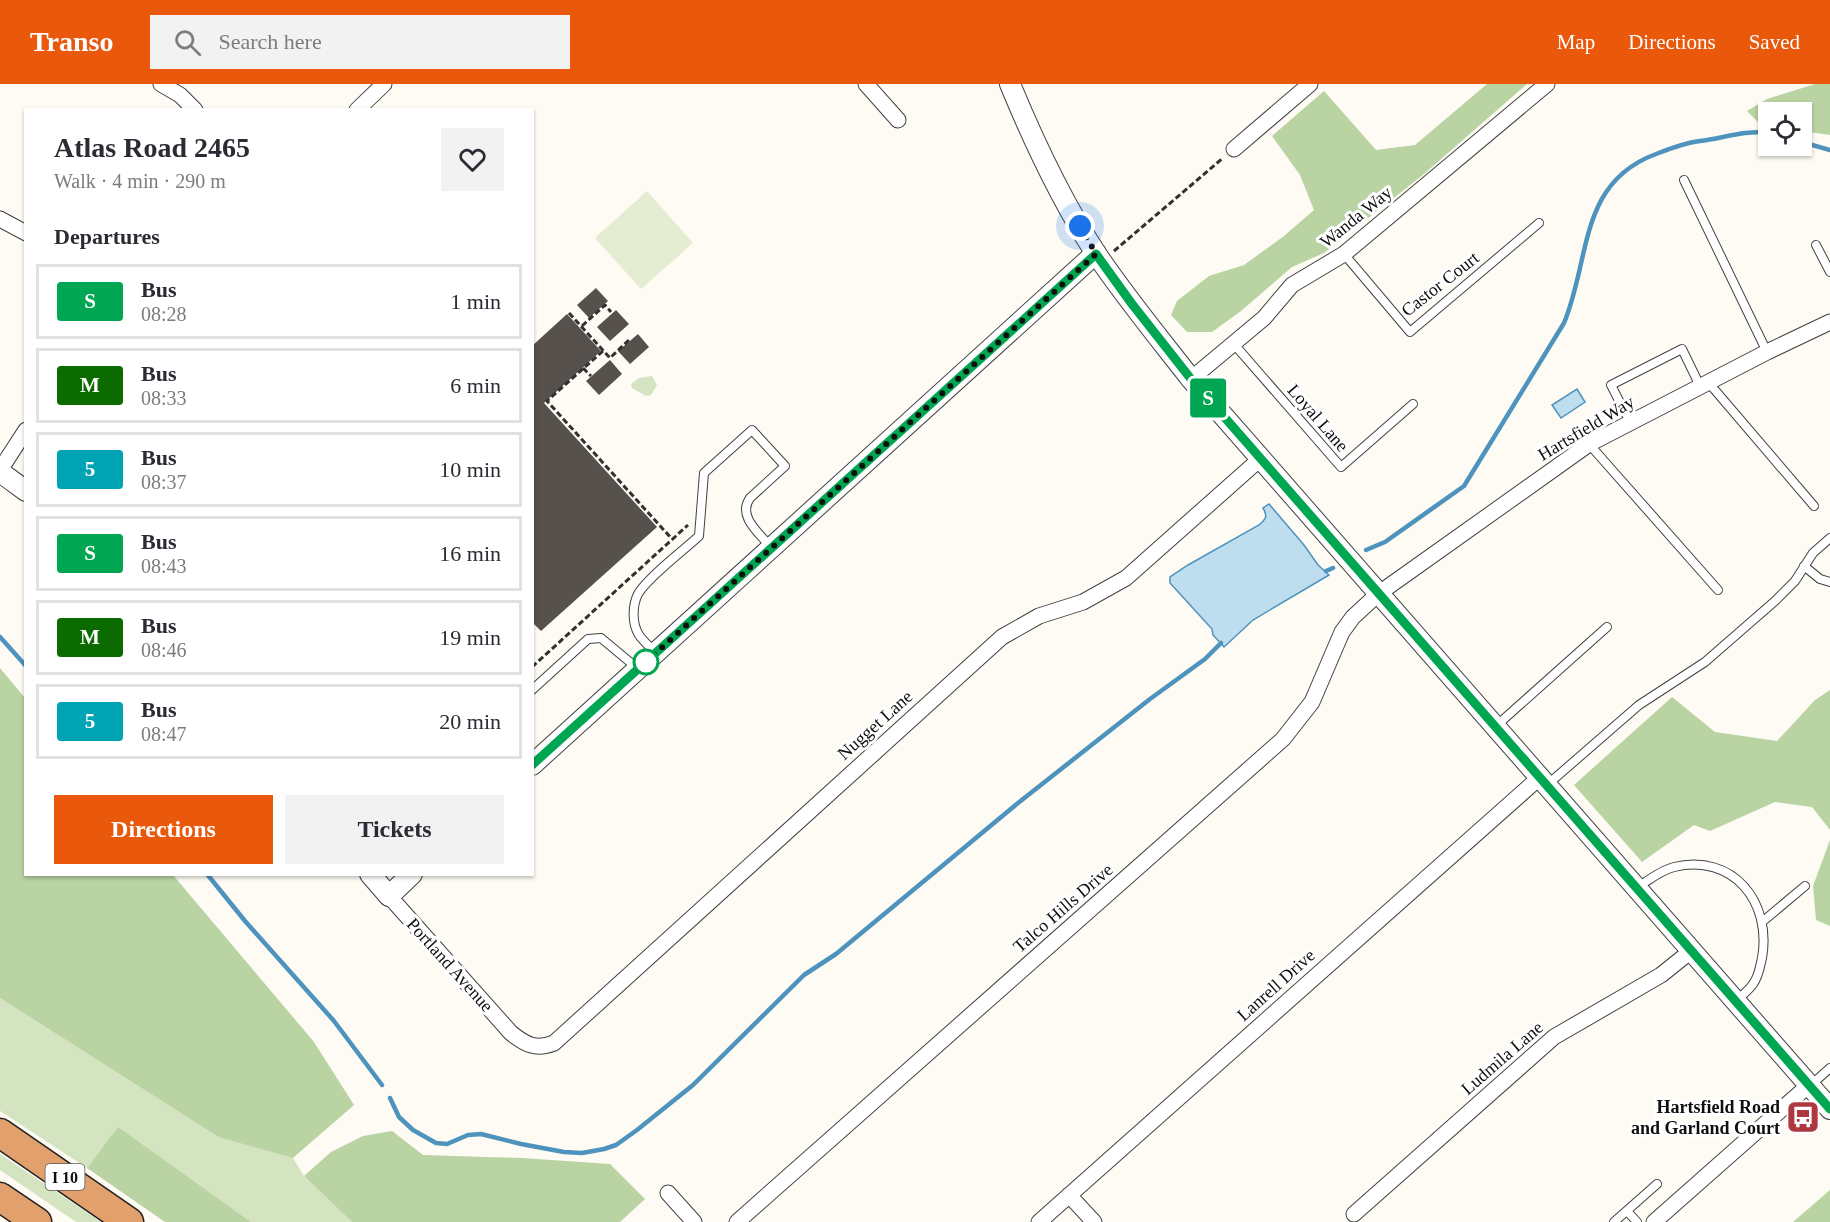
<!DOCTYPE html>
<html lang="en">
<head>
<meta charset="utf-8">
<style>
	:root { --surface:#fff; --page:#f2f2f3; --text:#2b2b33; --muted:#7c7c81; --line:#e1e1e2; --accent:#ea580c }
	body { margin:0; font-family:Georgia,serif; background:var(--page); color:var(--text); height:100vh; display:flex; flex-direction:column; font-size:22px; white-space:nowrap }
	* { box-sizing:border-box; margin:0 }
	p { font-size:20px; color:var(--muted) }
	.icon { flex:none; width:33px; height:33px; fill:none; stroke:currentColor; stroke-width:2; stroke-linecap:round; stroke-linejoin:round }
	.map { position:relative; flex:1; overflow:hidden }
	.panel { position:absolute; left:24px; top:24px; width:510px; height:768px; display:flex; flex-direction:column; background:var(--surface); border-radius:0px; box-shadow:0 2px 4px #0004 }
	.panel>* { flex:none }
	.badge { padding:0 12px; border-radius:4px; font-size:21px; line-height:39px }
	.tools { position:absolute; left:1758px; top:18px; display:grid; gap:12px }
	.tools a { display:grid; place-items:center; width:54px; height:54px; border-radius:0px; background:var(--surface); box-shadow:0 2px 4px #0004; font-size:30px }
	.you { position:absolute; width:30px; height:30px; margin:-15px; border:4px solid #fff; border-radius:50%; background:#1a73e8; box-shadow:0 0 0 9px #1a73e833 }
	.map>.badge { position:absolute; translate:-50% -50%; box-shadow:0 0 0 3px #fff }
	h2 { padding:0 30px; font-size:22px; line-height:54px }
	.round { display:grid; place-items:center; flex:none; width:63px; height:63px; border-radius:0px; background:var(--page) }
	.overview { display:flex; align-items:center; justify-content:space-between; height:102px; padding:0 30px }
	h1 { font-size:28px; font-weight:700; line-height:45px }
	.action { display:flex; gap:12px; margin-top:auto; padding:12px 30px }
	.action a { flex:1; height:69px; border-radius:0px; background:var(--accent); color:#fff; font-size:24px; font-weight:700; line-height:69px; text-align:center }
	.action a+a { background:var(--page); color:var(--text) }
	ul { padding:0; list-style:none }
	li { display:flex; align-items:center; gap:18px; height:75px; margin:0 12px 9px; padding:0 18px; border:3px solid var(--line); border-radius:0px }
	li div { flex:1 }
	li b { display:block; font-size:22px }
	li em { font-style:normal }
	li .badge { min-width:66px; font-weight:700; text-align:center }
	header { display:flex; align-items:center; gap:36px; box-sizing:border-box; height:84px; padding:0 30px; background:var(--accent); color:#fff }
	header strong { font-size:28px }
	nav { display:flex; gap:33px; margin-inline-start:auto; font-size:21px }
	.search { width:420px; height:54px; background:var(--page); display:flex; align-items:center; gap:15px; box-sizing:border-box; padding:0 21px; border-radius:0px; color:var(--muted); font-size:22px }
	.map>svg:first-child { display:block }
	.green { fill:#d4e4c0 }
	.forest { fill:#b9d3a2 }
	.pitch { fill:#e4edd1 }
	.water { fill:#beddef; stroke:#4e93bd; stroke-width:1.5 }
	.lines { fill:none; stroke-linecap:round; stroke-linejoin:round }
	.stream { stroke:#4e93bd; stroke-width:4.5 }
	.building { fill:#57514d }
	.service-casing { stroke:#424242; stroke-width:10 }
	.minor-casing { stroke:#424242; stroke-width:17 }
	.tertiary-casing { stroke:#424242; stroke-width:22 }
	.motorway-casing { stroke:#202020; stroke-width:31 }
	.path { stroke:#313131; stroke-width:3; stroke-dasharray:6 3; stroke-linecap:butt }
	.service { stroke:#fff; stroke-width:8 }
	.minor { stroke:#fff; stroke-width:15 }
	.tertiary { stroke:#fff; stroke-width:20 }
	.motorway { stroke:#e2a06d; stroke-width:28 }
	.line-casing { stroke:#fff; stroke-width:14 }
	.line { stroke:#00a651; stroke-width:9 }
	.walk { stroke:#0f0f0f; stroke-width:6; stroke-dasharray:0 10.8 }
	.stop-dot { fill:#fff; stroke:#00a651; stroke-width:3 }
	.labels { text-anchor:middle; stroke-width:6; stroke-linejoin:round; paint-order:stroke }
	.shield { fill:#fff; stroke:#575757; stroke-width:1.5 }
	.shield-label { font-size:16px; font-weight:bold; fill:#0f0f0f }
	.street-label { font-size:18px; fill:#0f0f0f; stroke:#fff }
	.poi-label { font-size:18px; font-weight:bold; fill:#0f0f0f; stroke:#fff; text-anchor:end }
</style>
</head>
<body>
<header>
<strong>Transo</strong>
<div class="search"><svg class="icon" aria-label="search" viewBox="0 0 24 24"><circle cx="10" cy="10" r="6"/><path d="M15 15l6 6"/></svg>Search here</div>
<nav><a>Map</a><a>Directions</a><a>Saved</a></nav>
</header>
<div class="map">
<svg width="1830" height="1138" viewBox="0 0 1830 1138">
	<rect width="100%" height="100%" fill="#fdfbf3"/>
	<!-- green -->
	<path class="green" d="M652 292 657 301 651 311 646 312 632 304 631 300 639 294Z
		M0 914 219 1052 293 1074 304 1092 352 1138H251L118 1044 87 1084 0 1027Z
		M0 1070 91 1131 100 1138H76L0 1086Z"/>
	<!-- forest -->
	<path class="forest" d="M1487 0H1527L1424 90 1324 169 1292 183 1241 227 1212 248H1187L1171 231 1177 217 1209 192 1244 181 1284 152 1314 126 1300 91 1272 52 1324 7 1376 66 1415 61Z
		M1815 0H1830V51L1802 47V28H1768V41L1759 39 1747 27 1767 15Z
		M0 584 25 614 26 790 173 791 314 958 354 1021 293 1074 219 1053 0 914Z
		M1830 606V746L1812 723 1775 718 1710 747 1694 741 1642 778 1574 701 1672 613 1715 648 1777 657 1815 616Z
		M1830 756V842L1816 836 1813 802Z
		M118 1043 251 1138H165L87 1084Z
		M392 1047 423 1071 522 1074 610 1080 645 1115 620 1138H352L304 1092 331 1068 363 1052Z
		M1830 1106V1138H1793Z"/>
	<!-- pitch -->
	<path class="pitch" d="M647 107 693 159 641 205 595 154Z"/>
	<!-- water -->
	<path class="water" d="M1577 305 1585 318 1561 334 1552 321Z
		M1269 420 1304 461 1318 481 1329 491 1253 536 1224 563 1213 551 1212 545 1170 499V493L1188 481 1259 441C1266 435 1268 432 1263 424Z"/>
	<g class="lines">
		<!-- stream -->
		<path class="stream" d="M1802 58 1830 66
			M1366 466 1385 458 1464 402 1564 239C1591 174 1578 99 1656 70 1671 64 1684 59 1700 57 1724 54 1745 46 1768 49
			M1326 487 1333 484
			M0 553 26 582
			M207 790 245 837 334 937 382 1001
			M390 1014 399 1033 413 1046 436 1059 447 1060 468 1051 481 1050 521 1060 564 1068 582 1069 604 1065 616 1061 637 1046 693 1001 804 891 836 870 1018 719 1150 615 1205 575 1221 559"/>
	</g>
	<!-- building -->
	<path class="building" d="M596 204 608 217 589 234 577 221Z
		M616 226 629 240 610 257 597 243Z
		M567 230 601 267 544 319 657 443 541 547 532 538V262Z
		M638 250 649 263 630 280 618 267Z
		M610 276 622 290 599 311 586 297Z"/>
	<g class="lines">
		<!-- service casing -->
		<g class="service-casing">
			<path id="service" d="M1684 96 1767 268
				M1816 161 1830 188
				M1344 170 1410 248 1539 139
				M1233 259 1341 383 1413 320
				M1708 298 1814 422
				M1630 338 1611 301 1682 265 1700 302
				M1589 360 1718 506
				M1804 482 1820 495 1830 498
				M655 568C650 563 643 557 639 551 632 540 632 522 638 510 647 494 684 466 699 452L704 389 752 346 785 382 750 414C737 432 759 449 770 462
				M532 606 588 555 601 554 637 584
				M1496 642 1607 543
				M1547 701 1639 621 1705 578 1775 517 1795 497 1813 469 1830 454
				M1638 803C1649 796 1661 786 1674 783 1733 769 1772 818 1762 874 1760 882 1759 892 1753 900 1749 906 1742 911 1737 917
				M1762 838 1805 802
				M1811 1001 1830 984
				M1627 1127 1637 1138
				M1614 1138 1657 1100"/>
		</g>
		<!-- minor casing -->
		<g class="minor-casing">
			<path id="minor" d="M161 0 180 11 195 26
				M866 0 898 36
				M357 26 384 0
				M1234 65 1310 0
				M0 135 26 149
				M1191 295 1264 234 1292 201 1344 170 1547 0
				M0 386 26 346
				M389 812 511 949C526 961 536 966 554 959L1002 553 1039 532 1083 518 1126 494 1260 375
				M668 1109 694 1138
				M1069 1111 1094 1138
				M1354 1130 1554 953 1661 891 1691 867
				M737 1138 1283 655 1312 618 1342 548 1353 533 1378 510 1589 360 1767 268 1830 238
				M1039 1138 1539 694
				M1654 1138 1809 1001"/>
		</g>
		<!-- tertiary casing -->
		<g class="tertiary-casing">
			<path id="tertiary" d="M1010 0C1034 58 1062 118 1097 171 1126 214 1159 254 1191 295L1830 1025
				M0 388 26 407
				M532 681 1096 169
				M370 790 389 812 412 790"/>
		</g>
		<!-- motorway casing -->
		<g class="motorway-casing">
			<path id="motorway" d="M0 1049 129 1138
				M0 1113 37 1138"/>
		</g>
		<!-- path -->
		<path class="path" d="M1114 167 1223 74
			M569 229 610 274 631 254
			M582 242 605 221 611 228
			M603 267 547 317 672 455
			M583 284 591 292
			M532 583 688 441"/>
		<!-- service -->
		<use href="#service" class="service"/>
		<!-- minor -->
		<use href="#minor" class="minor"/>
		<!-- tertiary -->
		<use href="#tertiary" class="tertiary"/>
		<!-- motorway -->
		<use href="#motorway" class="motorway"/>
	</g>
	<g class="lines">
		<!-- line casing -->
		<g class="line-casing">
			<path id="line" d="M532 681 1096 170 1132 220 1191 295 1830 1025"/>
		</g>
		<!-- line -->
		<use href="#line" class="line"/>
		<!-- walk -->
		<path class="walk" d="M646 578 638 585 1096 170 1080 142"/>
	</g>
	<!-- icons -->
	<defs>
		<g id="bus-square" transform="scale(1.725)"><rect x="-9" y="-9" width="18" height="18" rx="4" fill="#ae3840" stroke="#fff"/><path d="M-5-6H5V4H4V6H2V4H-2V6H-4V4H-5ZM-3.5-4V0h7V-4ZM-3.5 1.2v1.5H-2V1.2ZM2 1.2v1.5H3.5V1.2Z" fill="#fff"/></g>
	</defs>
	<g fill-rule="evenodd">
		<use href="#bus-square" x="1803" y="1033"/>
	</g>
	<!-- markers -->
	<circle class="stop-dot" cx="646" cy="578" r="12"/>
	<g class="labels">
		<!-- shield labels -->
		<rect class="shield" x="45.5" y="1080" width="39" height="26" rx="4.5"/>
		<g class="shield-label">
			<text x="65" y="1099">I 10</text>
		</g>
		<!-- street labels -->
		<g class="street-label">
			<text transform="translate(1356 133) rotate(-39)" y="6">Wanda Way</text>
			<text transform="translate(1440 200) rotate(-38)" y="6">Castor Court</text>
			<text transform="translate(1318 334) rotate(49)" y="6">Loyal Lane</text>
			<text transform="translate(1586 344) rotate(-31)" y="6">Hartsfield Way</text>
			<text transform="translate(875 641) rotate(-42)" y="6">Nugget Lane</text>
			<text transform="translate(1063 824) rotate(-41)" y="6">Talco Hills Drive</text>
			<text transform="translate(450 881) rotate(48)" y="6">Portland Avenue</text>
			<text transform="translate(1276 901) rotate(-42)" y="6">Lanrell Drive</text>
			<text transform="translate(1502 974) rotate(-41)" y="6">Ludmila Lane</text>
		</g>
		<!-- poi labels -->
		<g class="poi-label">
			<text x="1780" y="1029">Hartsfield Road<tspan x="1780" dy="21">and Garland Court</tspan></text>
		</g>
	</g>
</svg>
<div class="tools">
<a><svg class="icon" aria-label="locate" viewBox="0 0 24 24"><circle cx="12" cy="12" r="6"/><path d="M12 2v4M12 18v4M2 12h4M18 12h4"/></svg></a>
</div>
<div class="you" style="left:1080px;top:142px"></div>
<b class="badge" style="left:1208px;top:314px;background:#00a651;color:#fff">S</b>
<section class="panel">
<div class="overview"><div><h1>Atlas Road 2465</h1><p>Walk · 4 min · 290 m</p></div><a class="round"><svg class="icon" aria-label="heart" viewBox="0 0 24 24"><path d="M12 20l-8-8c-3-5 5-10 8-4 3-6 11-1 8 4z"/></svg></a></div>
<h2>Departures</h2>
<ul>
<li><span class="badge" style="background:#00a651;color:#fff">S</span><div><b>Bus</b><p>08:28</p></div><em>1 min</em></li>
<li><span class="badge" style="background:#0c6b00;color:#fff">M</span><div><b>Bus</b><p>08:33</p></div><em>6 min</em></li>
<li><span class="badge" style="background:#00a3b4;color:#fff">5</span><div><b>Bus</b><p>08:37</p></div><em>10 min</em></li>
<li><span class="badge" style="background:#00a651;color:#fff">S</span><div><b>Bus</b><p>08:43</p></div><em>16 min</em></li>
<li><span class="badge" style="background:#0c6b00;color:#fff">M</span><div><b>Bus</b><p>08:46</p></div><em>19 min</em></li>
<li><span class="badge" style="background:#00a3b4;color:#fff">5</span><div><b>Bus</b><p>08:47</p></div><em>20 min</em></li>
</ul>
<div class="action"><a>Directions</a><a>Tickets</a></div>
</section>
</div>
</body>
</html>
